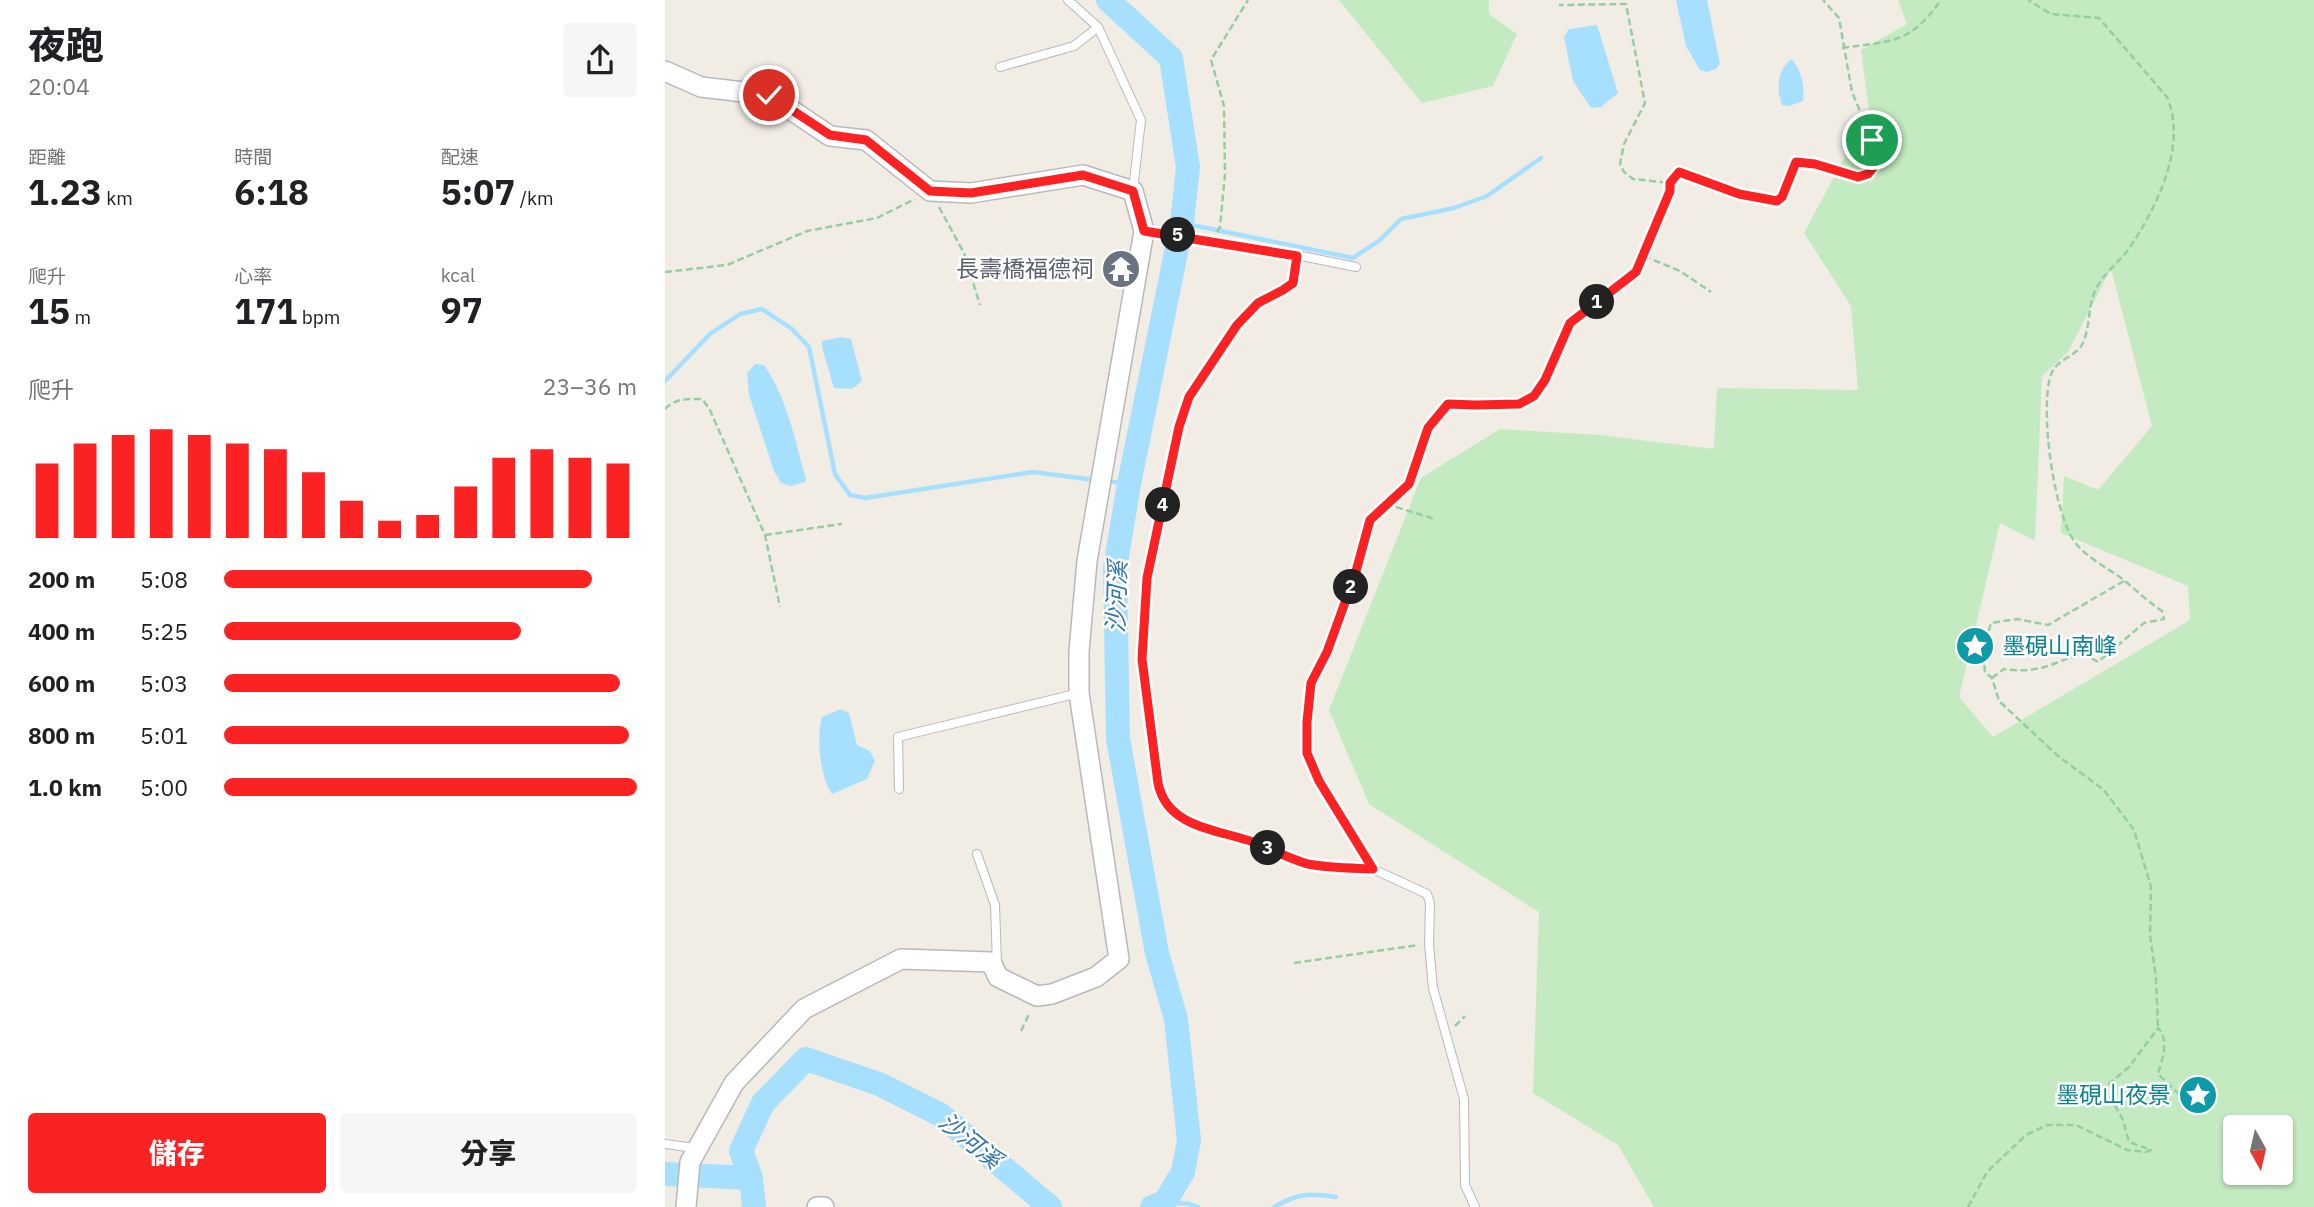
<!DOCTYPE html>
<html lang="zh-TW">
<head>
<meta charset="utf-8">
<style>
  body { margin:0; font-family:"IBM Plex Sans","Noto Sans TC",sans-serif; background:#f6f6f6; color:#202124; height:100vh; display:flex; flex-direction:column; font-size:26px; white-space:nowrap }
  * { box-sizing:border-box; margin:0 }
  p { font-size:23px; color:#757577 }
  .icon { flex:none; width:38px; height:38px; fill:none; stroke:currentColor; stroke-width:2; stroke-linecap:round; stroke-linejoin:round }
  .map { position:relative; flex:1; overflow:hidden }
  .side { display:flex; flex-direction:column; background:#fff; width:665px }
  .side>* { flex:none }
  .needle { width:46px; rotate:172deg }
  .tools { position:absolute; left:1558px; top:1115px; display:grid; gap:14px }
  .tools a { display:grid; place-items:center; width:70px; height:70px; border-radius:7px; background:#fff; box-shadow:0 2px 5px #0004; font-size:35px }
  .pin { position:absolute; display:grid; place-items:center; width:60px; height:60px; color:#fff; margin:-30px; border:4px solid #fff; border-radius:50%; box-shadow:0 2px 7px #0007 }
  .km { position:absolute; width:35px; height:35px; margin:-18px; border-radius:50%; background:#222; color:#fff; font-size:19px; line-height:35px; text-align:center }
  .round { display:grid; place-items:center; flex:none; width:74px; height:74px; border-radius:7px; background:#f6f6f6 }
  .summary { display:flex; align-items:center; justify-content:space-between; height:119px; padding:0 28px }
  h1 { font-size:38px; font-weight:800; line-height:52px }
  .figures { display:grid; grid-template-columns:repeat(3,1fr); gap:10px; height:119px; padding:7px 28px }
  .figures div { display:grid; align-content:center }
  .figures b { font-size:35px; font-weight:800 }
  .figures small { font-size:19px; font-weight:400 }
  .figures p { font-size:19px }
  .chart { height:196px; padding:14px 28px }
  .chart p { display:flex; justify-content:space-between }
  .chart svg { width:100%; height:126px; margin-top:7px; stroke:#fb2223; stroke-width:6 }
  .button { display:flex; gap:14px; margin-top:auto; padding:14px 28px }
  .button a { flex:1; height:80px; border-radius:7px; background:#fb2223; color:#fff; font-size:28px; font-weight:800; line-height:80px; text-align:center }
  .button a+a { background:#f6f6f6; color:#202124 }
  ul { padding:0 28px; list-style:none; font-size:23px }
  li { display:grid; grid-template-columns:112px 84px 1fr; align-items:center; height:52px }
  li i { height:18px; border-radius:9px; background:#fb2223 }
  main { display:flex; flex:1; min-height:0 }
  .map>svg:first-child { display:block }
  .green { fill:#c3eac0; fill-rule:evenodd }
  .water { fill:#a7e0ff }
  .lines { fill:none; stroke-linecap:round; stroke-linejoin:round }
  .stream { stroke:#a7e0ff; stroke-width:4.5 }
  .river { stroke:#a7e0ff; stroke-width:24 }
  .service-casing { stroke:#b6b9bd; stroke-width:10 }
  .tertiary-casing { stroke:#b6b9bd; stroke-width:22 }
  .path { stroke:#97cda2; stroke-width:2.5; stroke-dasharray:7 3.5; stroke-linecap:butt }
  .service { stroke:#fff; stroke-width:8 }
  .tertiary { stroke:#fff; stroke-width:19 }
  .route-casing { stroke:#fff; stroke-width:14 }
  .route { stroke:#fb2223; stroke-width:9 }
  .labels { text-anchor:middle; stroke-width:5; stroke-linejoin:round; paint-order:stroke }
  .worship-label { font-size:23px; fill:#5b616d; stroke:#fff; text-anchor:end }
  .culture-label { font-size:23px; fill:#0d838f; stroke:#fff; text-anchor:start }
  .water-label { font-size:24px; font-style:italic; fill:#37a; stroke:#fff }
</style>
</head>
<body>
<main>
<section class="side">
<div class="summary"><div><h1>夜跑</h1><p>20:04</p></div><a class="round"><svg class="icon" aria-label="share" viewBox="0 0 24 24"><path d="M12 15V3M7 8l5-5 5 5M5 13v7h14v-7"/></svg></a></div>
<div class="figures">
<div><p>距離</p><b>1.23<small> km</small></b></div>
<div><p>時間</p><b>6:18</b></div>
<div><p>配速</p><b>5:07<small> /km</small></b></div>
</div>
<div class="figures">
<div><p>爬升</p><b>15<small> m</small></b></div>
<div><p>心率</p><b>171<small> bpm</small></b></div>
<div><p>kcal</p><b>97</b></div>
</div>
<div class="chart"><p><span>爬升</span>23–36 m</p>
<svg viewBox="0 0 160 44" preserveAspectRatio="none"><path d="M5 44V18M15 44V11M25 44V8M35 44V6M45 44V8M55 44V11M65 44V13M75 44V21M85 44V31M95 44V38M105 44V36M115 44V26M125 44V16M135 44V13M145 44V16M155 44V18"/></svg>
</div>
<ul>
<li><b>200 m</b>5:08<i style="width:89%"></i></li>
<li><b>400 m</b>5:25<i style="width:72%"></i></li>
<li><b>600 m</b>5:03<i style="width:96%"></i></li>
<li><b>800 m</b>5:01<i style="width:98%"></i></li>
<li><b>1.0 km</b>5:00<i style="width:100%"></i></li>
</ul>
<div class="button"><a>儲存</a><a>分享</a></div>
</section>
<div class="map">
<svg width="1649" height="1207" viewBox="0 0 1649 1207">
  <rect width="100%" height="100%" fill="#f1ede5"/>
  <path class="green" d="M674,0H824V14L852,34L828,86L757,103Z
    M1233,0H1649V1207H989L953,1145L868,1093L874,912L704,804L664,710L756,478L835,429L935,435L1049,449L1052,388L1193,390L1186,306L1139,233L1204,111L1196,50L1242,24ZM1446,269L1487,426L1433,490L1399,476L1396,533L1523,586L1525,620L1328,737L1294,697L1335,523L1370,541L1377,376L1403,352ZM1615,1127V1172H1570V1127Z"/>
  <path class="water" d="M1011,0H1042L1055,64L1051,69L1042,72L1035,70L1021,46Z
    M932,25L953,93L936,107L926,108L908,81L899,37L904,29Z
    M1127,59C1136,71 1140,85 1138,101L1124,106L1117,105C1111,89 1112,69 1127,59Z
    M176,337L186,339L197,381L187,389L169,388L157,347V341Z
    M90,364L99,365C122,398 130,440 141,479L140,482L126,486L116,483L109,471L84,395L82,373Z
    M176,709L184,713L192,745L205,751L210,761L202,779L167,794C155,777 151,737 157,717Z"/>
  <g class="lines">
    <path class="stream" d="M517,223L688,258L715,240L736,219L789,208L822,196L876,158
      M0,381L45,334L75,314L97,309L127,329L144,347L170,474L185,495L200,498L368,472L430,480
      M442,481L464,484
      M500,1202L524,1204L533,1207
      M609,1207C634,1193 643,1193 671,1197"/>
    <path class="river" d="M443,0L506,58L523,167L517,223L464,484L450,568L453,739L492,953L511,1019L524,1140L518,1172L500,1202L487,1207
      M0,1174L86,1178
      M89,1207L86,1178L76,1151L98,1103L141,1059L214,1084L276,1115L385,1207"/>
    <defs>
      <path id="service" d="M403,0L433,27L476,120L468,190
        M335,67L409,46L433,27
        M479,231L632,255L691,267
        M632,255L628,283L619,291L593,303L572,325L524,397L514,427L482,578L477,659L493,783L496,798L506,810L526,823L584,841L643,864L708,869L762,894L765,903L764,944L768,988L799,1099L800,1185L810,1207
        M234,789L233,737L414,693
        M312,854L330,905L332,964
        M0,1144L30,1148"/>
      <path id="tertiary" d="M0,71L36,87L104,95L165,136L201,140L265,191L306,193L418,175L468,191L479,231L422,561L414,651V693L454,959L431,977L387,994L372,996L333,977L326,962L236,959L139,1009L69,1083L25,1162L21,1207
        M152,1207H159"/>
    </defs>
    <use href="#service" class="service-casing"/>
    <use href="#tertiary" class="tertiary-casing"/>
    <path class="path" d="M1177,48C1227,41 1245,44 1276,0
      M1005,183L1014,172L1074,194L1112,201L1117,197L1131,162L1150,164L1193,177L1204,174L1210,165L1207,140L1187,92L1174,18L1158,0
      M274,207L299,253L315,305
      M552,232L555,227L560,174L559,106L546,60L583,0
      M979,256L1015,271L1046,292
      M0,272L62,265L142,231L212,218L250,199
      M0,409C11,398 22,399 37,399L44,408L100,535L115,607
      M721,504L770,519
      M100,535L177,524
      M1459,581L1383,625L1352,619L1326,623L1318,652L1320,672L1327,678L1334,701L1393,756L1439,790L1469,830L1486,887L1485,935L1491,978L1493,1028
      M1327,678L1339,669C1352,671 1366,671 1379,667C1398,662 1414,649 1433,662L1479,623L1499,619L1497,611C1482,601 1470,589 1456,578C1442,568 1425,559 1413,546C1389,522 1373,403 1387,372C1393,359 1412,356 1418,343C1425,327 1423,307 1430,291C1436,276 1453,263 1463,250C1491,209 1523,146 1502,97L1434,18L1386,14L1363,0
      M701,858L654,781L642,753V722L646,683L661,652L690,575L705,520L721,504L738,492L744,484L763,428L783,404L811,406L854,404L869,396L880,380L905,323L971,272L1005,191V183L968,179L959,172L955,164L959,144L980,103L961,4L894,5
      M629,963L754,945
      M790,1026L800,1016
      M356,1031L365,1012
      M1303,1207L1322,1172L1361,1135L1382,1125H1411L1462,1150L1481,1152L1486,1150L1464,1142L1458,1120L1440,1087L1464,1067L1493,1028C1505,1041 1497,1059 1493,1074L1516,1096L1541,1110"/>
    <use href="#service" class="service"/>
    <use href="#tertiary" class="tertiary"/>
  </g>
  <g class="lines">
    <defs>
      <path id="route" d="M104,95L165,135L201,140L265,191L306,193L418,175L468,191L479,231L632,256L628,283L618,290L593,303L572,325L524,397L514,427L482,578L477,659L493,783C502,828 552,829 588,842C606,849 625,859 643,864C664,868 687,868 708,869L654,781L642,753V722L646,683L662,652L690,575L705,520L744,484L763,428L783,404L811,405L854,404L869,396L880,380L905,323L971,272L1005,191V183L1014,172L1074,194L1112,201L1117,197L1131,162L1150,164L1193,177L1203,174L1210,165L1207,140"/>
    </defs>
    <use href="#route" class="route-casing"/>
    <use href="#route" class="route"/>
  </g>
  <defs>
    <symbol id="temple-disc" viewBox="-11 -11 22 22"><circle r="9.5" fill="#6b7280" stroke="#fff"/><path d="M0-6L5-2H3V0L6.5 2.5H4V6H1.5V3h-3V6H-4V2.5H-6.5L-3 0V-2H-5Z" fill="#fff"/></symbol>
    <symbol id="sight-disc" viewBox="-11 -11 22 22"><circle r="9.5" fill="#0f9aa8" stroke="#fff"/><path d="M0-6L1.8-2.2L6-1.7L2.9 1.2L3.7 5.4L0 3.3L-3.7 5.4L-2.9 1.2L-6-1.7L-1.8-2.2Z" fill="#fff"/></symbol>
  </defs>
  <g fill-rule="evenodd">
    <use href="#temple-disc" x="434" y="247" width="44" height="44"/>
    <use href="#sight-disc" x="1288" y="624" width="44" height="44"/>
    <use href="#sight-disc" x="1511" y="1073" width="44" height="44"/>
  </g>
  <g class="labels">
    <g class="worship-label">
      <text x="429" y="277">長壽橋福德祠</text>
    </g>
    <g class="culture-label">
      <text x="1337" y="654">墨硯山南峰</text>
      <text x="1506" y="1103" text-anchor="end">墨硯山夜景</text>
    </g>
    <g class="water-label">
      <text transform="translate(452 597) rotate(-88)" y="8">沙河溪</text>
      <text transform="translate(305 1141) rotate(39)" y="8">沙河溪</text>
    </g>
  </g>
</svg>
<div class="tools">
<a><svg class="needle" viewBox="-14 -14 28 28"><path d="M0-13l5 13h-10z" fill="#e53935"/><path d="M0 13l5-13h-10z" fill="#757577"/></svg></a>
</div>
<div class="pin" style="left:1207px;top:140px;background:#1e9e55"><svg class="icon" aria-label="arrive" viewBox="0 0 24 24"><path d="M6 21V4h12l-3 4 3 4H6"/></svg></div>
<div class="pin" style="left:104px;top:95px;background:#d93025"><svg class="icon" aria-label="check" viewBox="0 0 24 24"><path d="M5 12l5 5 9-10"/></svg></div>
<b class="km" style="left:932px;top:302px">1</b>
<b class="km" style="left:686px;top:587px">2</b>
<b class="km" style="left:603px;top:848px">3</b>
<b class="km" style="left:498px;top:505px">4</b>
<b class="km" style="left:513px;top:235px">5</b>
</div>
</main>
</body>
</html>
